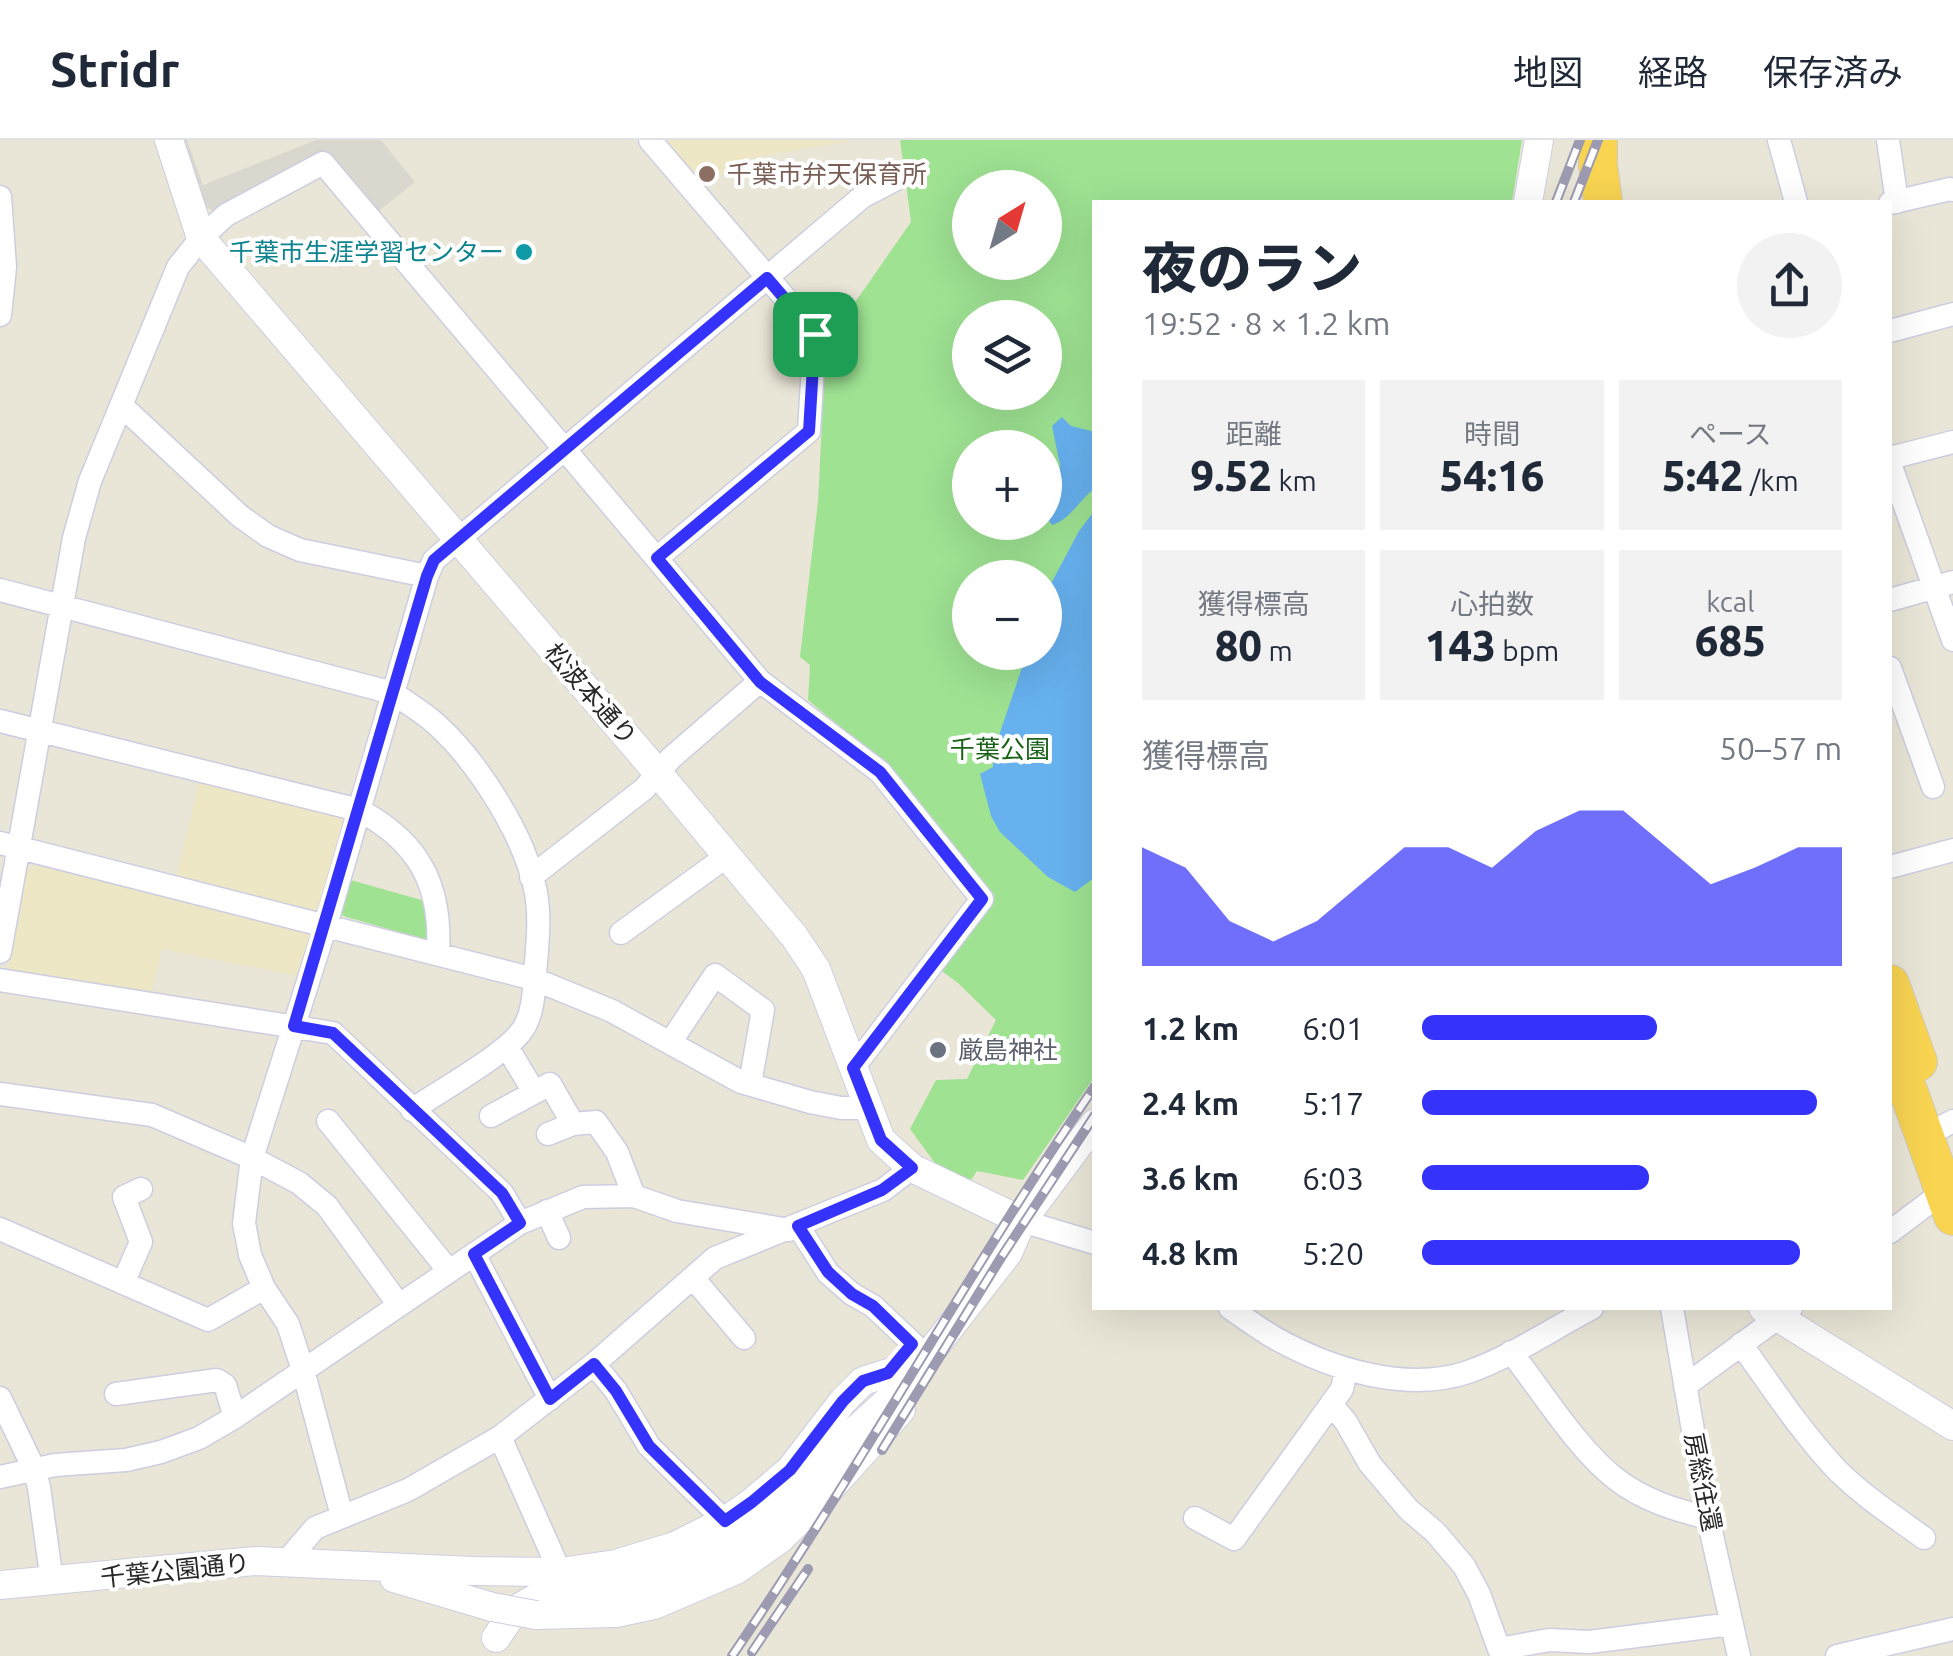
<!DOCTYPE html>
<html lang="ja">
<head>
<meta charset="utf-8">
<style>
  body { margin:0; font-family:Ubuntu,"Noto Sans JP",sans-serif; background:#f2f2f3; color:#1f2937; height:100vh; display:flex; flex-direction:column; font-size:38px; white-space:nowrap }
  * { box-sizing:border-box; margin:0 }
  p { font-size:32px; color:#747a83 }
  .icon { flex:none; width:55px; height:55px; fill:none; stroke:currentColor; stroke-width:2; stroke-linecap:round; stroke-linejoin:round }
  .map { position:relative; flex:1; overflow:hidden }
  .sheet { position:absolute; left:1092px; top:60px; width:800px; height:1110px; display:flex; flex-direction:column; background:#fff; border-radius:0px; box-shadow:0 10px 40px #0002 }
  .sheet>* { flex:none }
  .needle { width:65px; rotate:37deg }
  .controls { position:absolute; left:952px; top:30px; display:grid; gap:20px }
  .controls a { display:grid; place-items:center; width:110px; height:110px; border-radius:50%; background:#fff; box-shadow:0 10px 40px #0002; font-size:50px }
  .pin { position:absolute; display:grid; place-items:center; width:85px; height:85px; color:#fff; margin:-42px; border-radius:20px; box-shadow:0 5px 15px #0006 }
  .round { display:grid; place-items:center; flex:none; width:105px; height:105px; border-radius:52px; background:#f2f2f3 }
  .head { display:flex; align-items:center; justify-content:space-between; height:170px; padding:0 50px }
  h1 { font-size:55px; font-weight:800; line-height:75px }
  .metrics { display:grid; grid-template-columns:repeat(3,1fr); gap:15px; height:170px; padding:10px 50px }
  .metrics div { display:grid; align-content:center; border-radius:0px; background:#f2f2f3; text-align:center }
  .metrics b { font-size:42px; font-weight:800 }
  .metrics small { font-size:28px; font-weight:400 }
  .metrics p { font-size:28px }
  .chart { height:280px; padding:20px 50px }
  .chart p { display:flex; justify-content:space-between }
  .chart svg { width:100%; height:180px; margin-top:10px; fill:#3533fb; opacity:.7 }
  ul { padding:0 50px; list-style:none; font-size:32px }
  li { display:grid; grid-template-columns:160px 120px 1fr; align-items:center; height:75px }
  li i { height:25px; border-radius:12px; background:#3533fb }
  header { display:flex; align-items:center; gap:60px; box-sizing:border-box; height:140px; padding:0 50px; background:#fff; border-bottom:2px solid #e0e1e3 }
  header strong { font-size:48px }
  nav { display:flex; gap:55px; margin-inline-start:auto; font-size:35px }
  .map>svg:first-child { display:block }
  .education { fill:#ede7c6 }
  .green { fill:#9ee292; fill-rule:evenodd }
  .plaza { fill:#dad8ce }
  .water { fill:#67b1ef }
  .lines { fill:none; stroke-linecap:round; stroke-linejoin:round }
  .minor-casing { stroke:#cdcde1; stroke-width:25 }
  .tertiary-casing { stroke:#cdcde1; stroke-width:30 }
  .trunk-casing { stroke:#cbcbcb; stroke-width:40 }
  .minor { stroke:#fff; stroke-width:22 }
  .tertiary { stroke:#fff; stroke-width:28 }
  .trunk { stroke:#f8d451; stroke-width:38 }
  .rail-casing { stroke:#9c9bb2; stroke-width:10 }
  .rail { stroke:#fff; stroke-width:6; stroke-dasharray:19; stroke-linecap:butt }
  .tertiary-bridge-casing { stroke:#cdcde1; stroke-width:30; stroke-linecap:butt }
  .tertiary-bridge { stroke:#fff; stroke-width:28 }
  .route-casing { stroke:#fff; stroke-width:20 }
  .route { stroke:#3533fb; stroke-width:12 }
  .education-dot { fill:#8d6e63; stroke:#fff; stroke-width:4 }
  .culture-dot { fill:#0f9aa8; stroke:#fff; stroke-width:4 }
  .worship-dot { fill:#6b7280; stroke:#fff; stroke-width:4 }
  .labels { text-anchor:middle; stroke-width:8; stroke-linejoin:round; paint-order:stroke }
  .education-label { font-size:25px; fill:#785e54; stroke:#fff; text-anchor:start }
  .culture-label { font-size:25px; fill:#0d838f; stroke:#fff; text-anchor:end }
  .street-label { font-size:25px; fill:#272727; stroke:#fff }
  .park-label { font-size:25px; fill:#196318; stroke:#fff }
  .worship-label { font-size:25px; fill:#5b616d; stroke:#fff; text-anchor:start }
</style>
</head>
<body>
<header>
<strong>Stridr</strong>
<nav><a>地図</a><a>経路</a><a>保存済み</a></nav>
</header>
<div class="map">
<svg width="1953" height="1516" viewBox="0 0 1953 1516">
  <rect width="100%" height="100%" fill="#eae6d7"/>
  <path class="education" d="M662,0H850V1L739,20L704,48Z
    M200,639L342,672L348,680L326,762L314,772L176,738Z
    M36,725L308,792L315,801L303,837L162,809L149,860L16,838L8,829L27,731Z"/>
  <path class="green" d="M900,0H1522L1512,62H1095V936L1023,1040L977,1031L971,1040L937,1026L910,989L936,940L967,939L996,880L958,843L939,829L988,758L877,617L808,560L810,525L800,517L818,361L826,204L911,82ZM970,48H1045V122H970ZM970,178H1045V252H970ZM970,308H1045V382H970ZM970,438H1045V512H970Z
    M347,739L432,763L431,801L343,776L340,771Z"/>
  <path class="plaza" d="M179,0H187L203,45L316,0H381L415,42L379,71L335,19L318,15L214,71L205,67Z"/>
  <path class="water" d="M1062,277L1071,286L1095,292V348C1079,360 1071,379 1052,385L1045,375V354L1059,339L1060,325L1052,286Z
    M1095,370V737L1075,752L1048,737L1000,692L991,676L980,634L993,627V613L1027,513L1045,512V455L1079,391Z"/>
  <g class="lines">
    <defs>
      <path id="minor" d="M650,0L815,193L809,291L657,418
        M1779,0L1796,62
        M1888,0L1897,62
        M0,57L5,127L0,175
        M1890,63L1950,49L1953,50
        M1890,191L1953,174
        M122,266L240,376L268,396L300,410L427,436
        M1890,318L1953,302
        M1890,324L1953,500
        M0,450L393,553C407,563 423,572 436,584C478,622 526,697 536,753C540,776 538,799 536,822C534,843 535,871 523,889C507,914 439,951 412,970
        M1890,460L1953,442
        M1890,528L1933,647
        M0,581L359,670C419,702 442,745 438,813
        M0,703L534,839L612,871L741,942L810,962L841,968H867
        M1890,727L1953,710
        M531,737L644,649L671,618L760,541
        M621,793L727,716
        M0,812L74,398L90,341L178,127L201,98L226,75L323,23L760,541L880,632L982,759L853,928
        M0,840L333,893L502,1053L520,1083
        M670,903L715,835L763,870L750,944
        M507,907L534,952
        M0,954L152,975L252,1018L299,1043L327,1066L399,1165
        M491,976L550,944L573,984
        M328,981L449,1131
        M1942,987L1953,981
        M548,994L573,984L596,982L617,1012L634,1056
        M547,1071L559,1098
        M1022,1081L1095,1103
        M798,1086L828,1133L852,1154L873,1166L926,1216
        M0,1089L208,1180L264,1148
        M1890,1092L1943,1052
        M474,1114L550,1259
        M693,1138L744,1198
        M123,1143L141,1102L124,1057L141,1049
        M1230,1168C1245,1178 1259,1189 1275,1198C1330,1229 1406,1253 1468,1232C1511,1217 1552,1189 1592,1168
        M1672,1168L1708,1378L1739,1516
        M1741,1204C1771,1246 1801,1292 1837,1330C1863,1356 1895,1377 1924,1398
        M1511,1212C1541,1250 1578,1310 1616,1339C1643,1360 1675,1370 1708,1378
        M594,1224L616,1251L649,1306L725,1381
        M1685,1246L1791,1168
        M116,1254L217,1240L225,1245L235,1277
        M0,1258L34,1329L39,1347L52,1442
        M1331,1264L1346,1282L1370,1324L1409,1370L1435,1392L1464,1426L1479,1454L1499,1509L1549,1500L1589,1502L1732,1484
        M500,1297L560,1432
        M0,1337L55,1325L126,1320L161,1312L199,1298L235,1277L520,1083L583,1057L634,1056L677,1071L789,1090
        M342,1376L303,1230L288,1184L264,1148L250,1115L244,1083L252,1018L326,785L427,436L434,420L862,57L904,35
        M1195,1378L1234,1399L1342,1249L1346,1230
        M286,1422L315,1388L408,1350L500,1297L594,1224L715,1118L883,1050L912,1028
        M1837,1516L1953,1489"/>
      <path id="tertiary" d="M169,0L201,98L658,633L794,796L816,829L881,1000L912,1028L1022,1081
        M1528,62L1539,0
        M1009,1093L1022,1081L1095,983
        M1763,1168L1953,1286
        M394,1438L492,1467
        M0,1445L256,1421L473,1431L560,1432L616,1424L675,1406L725,1381L751,1363L790,1330L843,1261L863,1241L888,1233
        M536,1475L616,1473L654,1465L736,1430L780,1399L818,1362L901,1270
        M496,1498L511,1476L522,1466L534,1459L550,1454L593,1451L656,1438L702,1420L747,1393L787,1363L836,1308L905,1245L1008,1113L1022,1081"/>
      <path id="trunk" d="M1598,0V25L1603,62
        M1890,844L1918,922
        M1890,900L1953,1076"/>
    </defs>
    <use href="#minor" class="minor-casing"/>
    <use href="#tertiary" class="tertiary-casing"/>
    <use href="#trunk" class="trunk-casing"/>
    <use href="#minor" class="minor"/>
    <use href="#tertiary" class="tertiary"/>
    <use href="#trunk" class="trunk"/>
    <defs>
      <path id="rail" d="M1556,62L1580,0
        M1574,62L1598,0
        M882,1310L1002,1116L1095,975
        M752,1512L808,1429
        M732,1516C859,1330 968,1132 1095,946"/>
    </defs>
    <use href="#rail" class="rail-casing"/>
    <use href="#rail" class="rail"/>
    <defs>
      <path id="tertiary-bridge" d="M492,1467L536,1475"/>
    </defs>
    <use href="#tertiary-bridge" class="tertiary-bridge-casing"/>
    <use href="#tertiary-bridge" class="tertiary-bridge"/>
  </g>
  <g class="lines">
    <defs>
      <path id="route" d="M767,138L815,194L809,291L657,418L760,542L880,632L982,759L853,928L881,1000L912,1028L882,1050L798,1086L828,1132L852,1154L873,1166L912,1204L888,1233L863,1241L843,1261L790,1330L752,1362L725,1381L649,1306L616,1251L594,1224L550,1259L474,1114L520,1083L502,1053L333,893L294,886L427,436L434,420Z"/>
    </defs>
    <use href="#route" class="route-casing"/>
    <use href="#route" class="route"/>
  </g>
  <circle class="education-dot" cx="707" cy="34" r="10"/>
  <circle class="culture-dot" cx="524" cy="112" r="10"/>
  <circle class="worship-dot" cx="938" cy="910" r="10"/>
  <g class="labels">
    <g class="education-label">
      <text x="727" y="43">千葉市弁天保育所</text>
    </g>
    <g class="culture-label">
      <text x="504" y="121">千葉市生涯学習センター</text>
    </g>
    <g class="street-label">
      <text transform="translate(591 554) rotate(49)" y="9">松波本通り</text>
      <text transform="translate(1703 1342) rotate(79)" y="9">房総往還</text>
      <text transform="translate(175 1430) rotate(-6)" y="9">千葉公園通り</text>
    </g>
    <g class="park-label">
      <text x="1000" y="618">千葉公園</text>
    </g>
    <g class="worship-label">
      <text x="958" y="919">厳島神社</text>
    </g>
  </g>
</svg>
<div class="controls">
<a><svg class="needle" viewBox="-14 -14 28 28"><path d="M0-13l5 13h-10z" fill="#e53935"/><path d="M0 13l5-13h-10z" fill="#747a83"/></svg></a>
<a><svg class="icon" aria-label="layers" viewBox="0 0 24 24"><path d="M12 4l9 5-9 5-9-5zM3 14l9 5 9-5"/></svg></a>
<a>+</a>
<a>−</a>
</div>
<div class="pin" style="left:815px;top:194px;background:#1e9e55"><svg class="icon" aria-label="arrive" viewBox="0 0 24 24"><path d="M6 21V4h12l-3 4 3 4H6"/></svg></div>
<section class="sheet">
<div class="head"><div><h1>夜のラン</h1><p>19:52 · 8 × 1.2 km</p></div><a class="round"><svg class="icon" aria-label="share" viewBox="0 0 24 24"><path d="M12 15V3M7 8l5-5 5 5M5 13v7h14v-7"/></svg></a></div>
<div class="metrics">
<div><p>距離</p><b>9.52<small> km</small></b></div>
<div><p>時間</p><b>54:16</b></div>
<div><p>ペース</p><b>5:42<small> /km</small></b></div>
</div>
<div class="metrics">
<div><p>獲得標高</p><b>80<small> m</small></b></div>
<div><p>心拍数</p><b>143<small> bpm</small></b></div>
<div><p>kcal</p><b>685</b></div>
</div>
<div class="chart"><p><span>獲得標高</span>50–57 m</p>
<svg viewBox="0 0 160 44" preserveAspectRatio="none"><path d="M0 44V15L10 20L20 33L30 38L40 33L50 24L60 15L70 15L80 20L90 11L100 6L110 6L120 15L130 24L140 20L150 15L160 15V44z"/></svg>
</div>
<ul>
<li><b>1.2 km</b>6:01<i style="width:56%"></i></li>
<li><b>2.4 km</b>5:17<i style="width:94%"></i></li>
<li><b>3.6 km</b>6:03<i style="width:54%"></i></li>
<li><b>4.8 km</b>5:20<i style="width:90%"></i></li>
</ul>
</section>
</div>
</body>
</html>
